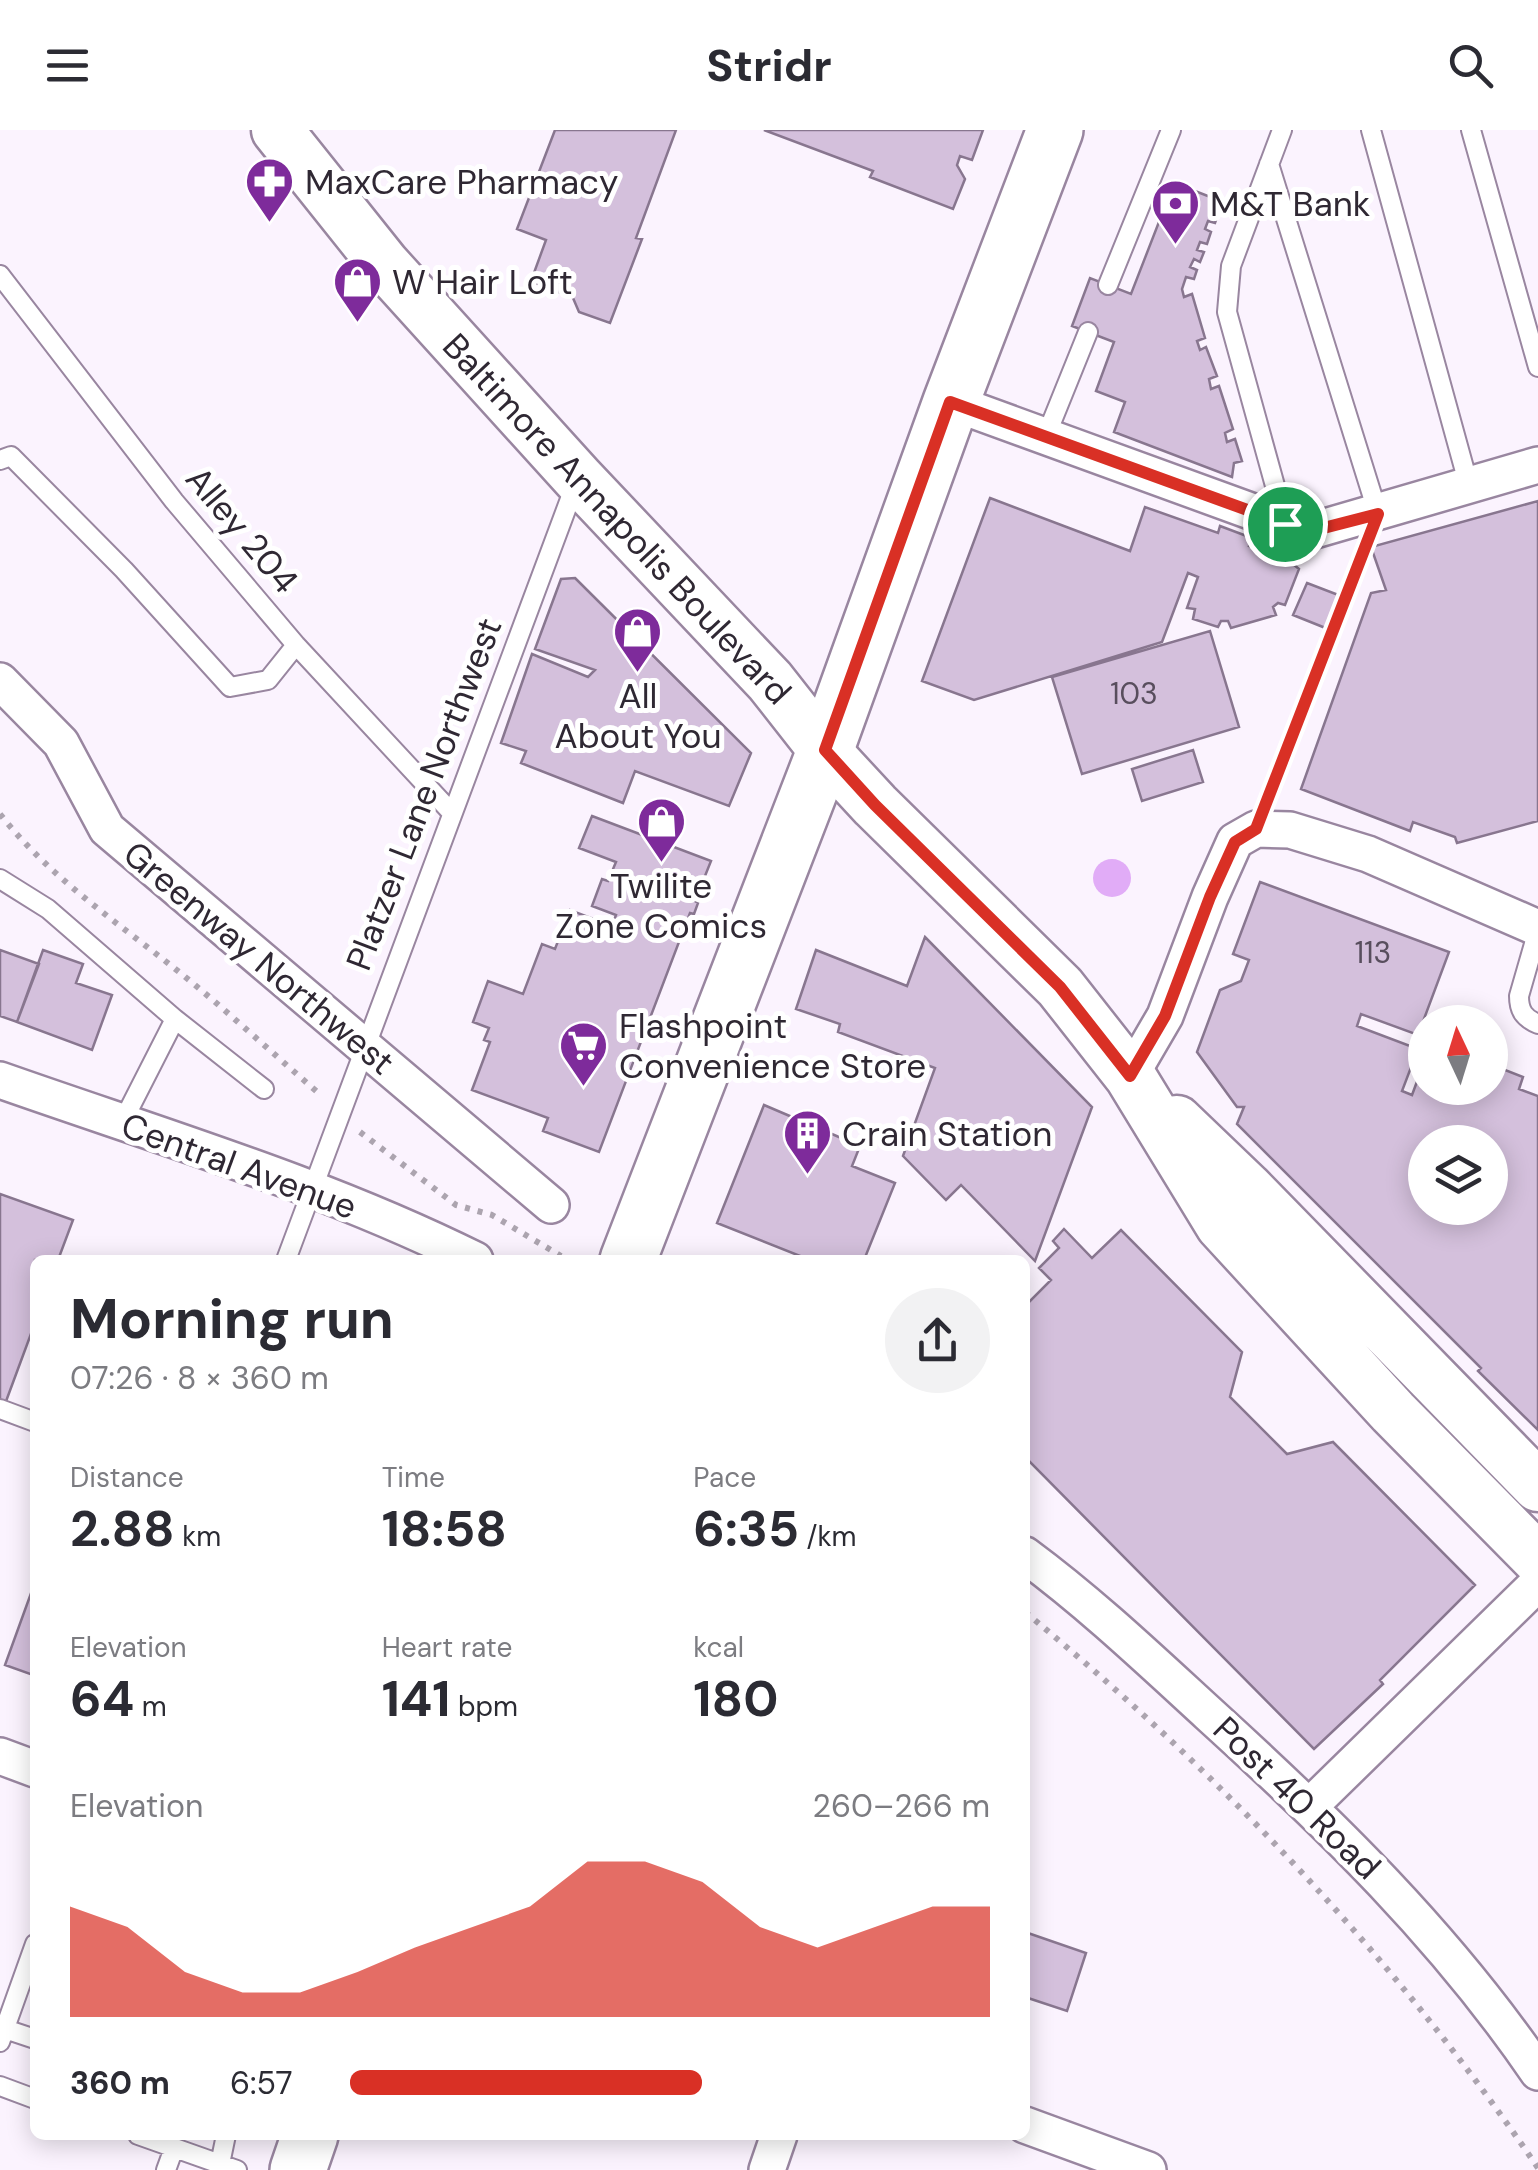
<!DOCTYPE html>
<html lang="en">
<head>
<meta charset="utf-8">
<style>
  body { margin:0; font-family:"DM Sans",sans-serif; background:#f2f2f3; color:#2b2b33; height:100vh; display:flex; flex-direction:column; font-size:38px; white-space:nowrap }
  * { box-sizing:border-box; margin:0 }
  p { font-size:32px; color:#7c7c81 }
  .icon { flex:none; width:55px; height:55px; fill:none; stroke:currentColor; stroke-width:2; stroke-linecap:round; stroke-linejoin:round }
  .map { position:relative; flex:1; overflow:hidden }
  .side { position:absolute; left:30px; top:1125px; width:1000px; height:885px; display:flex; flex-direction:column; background:#fff; border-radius:15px; box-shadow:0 5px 25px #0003 }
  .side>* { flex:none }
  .needle { width:65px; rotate:356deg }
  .controls { position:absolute; left:1408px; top:875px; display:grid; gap:20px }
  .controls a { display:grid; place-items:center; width:100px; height:100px; border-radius:50%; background:#fff; box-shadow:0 5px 25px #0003; font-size:50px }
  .pin { position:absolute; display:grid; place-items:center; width:85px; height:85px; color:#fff; margin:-42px; border:5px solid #fff; border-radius:50%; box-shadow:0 2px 10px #0007 }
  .round { display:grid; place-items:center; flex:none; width:105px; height:105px; border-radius:52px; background:#f2f2f3 }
  .head { display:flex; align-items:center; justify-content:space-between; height:170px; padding:0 40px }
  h1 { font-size:55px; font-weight:700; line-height:75px }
  .stats { display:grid; grid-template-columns:repeat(3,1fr); gap:15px; height:170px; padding:10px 40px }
  .stats div { display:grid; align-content:center }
  .stats b { font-size:50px; font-weight:700 }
  .stats small { font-size:28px; font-weight:400 }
  .stats p { font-size:28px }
  .chart { height:280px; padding:20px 40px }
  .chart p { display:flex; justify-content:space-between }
  .chart svg { width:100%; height:180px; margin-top:10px; fill:#d93025; opacity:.7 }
  ul { padding:0 40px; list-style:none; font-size:32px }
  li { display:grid; grid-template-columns:160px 120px 1fr; align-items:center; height:75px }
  li i { height:25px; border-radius:12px; background:#d93025 }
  header { display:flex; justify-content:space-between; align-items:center; height:130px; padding:0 40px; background:#fff; font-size:45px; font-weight:700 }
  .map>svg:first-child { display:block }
  .water { fill:#e1acf7 }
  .building { fill:#d4c0dc; stroke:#88768f; stroke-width:2.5; fill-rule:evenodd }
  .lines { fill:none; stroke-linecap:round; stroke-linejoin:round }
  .lane-casing { stroke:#9986a0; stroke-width:22 }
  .street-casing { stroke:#9986a0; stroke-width:40 }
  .secondary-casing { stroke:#9986a0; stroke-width:55 }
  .primary-casing { stroke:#9986a0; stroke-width:60 }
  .path { stroke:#aca4af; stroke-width:6; stroke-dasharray:5 8; stroke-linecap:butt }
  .lane { stroke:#fff; stroke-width:18 }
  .street { stroke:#fff; stroke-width:35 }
  .secondary { stroke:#fff; stroke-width:50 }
  .primary { stroke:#fff; stroke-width:55 }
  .route-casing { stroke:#fff; stroke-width:20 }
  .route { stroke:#d93025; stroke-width:12 }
  .labels { text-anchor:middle; stroke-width:10; stroke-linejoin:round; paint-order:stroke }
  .number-label { font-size:30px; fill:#584e5d }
  .poi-label { font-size:35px; fill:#2f2833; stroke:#fff; text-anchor:start }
  .street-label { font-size:35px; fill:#2f2833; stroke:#fff }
</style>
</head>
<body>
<header><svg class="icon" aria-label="menu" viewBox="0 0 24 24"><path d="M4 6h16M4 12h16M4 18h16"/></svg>Stridr<svg class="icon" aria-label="search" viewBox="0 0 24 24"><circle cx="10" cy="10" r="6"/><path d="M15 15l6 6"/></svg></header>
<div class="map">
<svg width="1538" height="2040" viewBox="0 0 1538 2040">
  <rect width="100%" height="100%" fill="#fbf3fe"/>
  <path class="water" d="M1093 748a19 19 0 1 1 38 0a19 19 0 1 1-38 0Z"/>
  <path class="building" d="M555,0H676L636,108L642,109L610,193L579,182L573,168L531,151L546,110L517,99Z
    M764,0H983L972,30L960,26L957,35L965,49L953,79L870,47L873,41Z
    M1177,54L1213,68L1210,76L1218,84L1215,93L1208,91L1205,99L1211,102L1207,114L1200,112L1197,120L1204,122L1200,132L1194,129L1190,137L1197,140L1194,149L1186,147L1182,159L1184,167L1192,164L1205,208L1197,211L1200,220L1206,217L1217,246L1209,249L1211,259L1219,256L1233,299L1225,303L1227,312L1235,309L1242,331L1234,333L1232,347L1114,302L1125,272L1096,261L1114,212L1072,196L1090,148L1131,164L1171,61L1173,62Z
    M990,368L1130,421L1145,377L1218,403L1220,396L1252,408L1249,416L1257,419L1260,411L1292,423L1288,430L1299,439L1285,475L1278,473L1273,477L1276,485L1231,498L1228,491H1221L1218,497L1193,489L1195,479L1187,478L1198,447L1188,443L1162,512L974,570L922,551Z
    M1538,371V691L1457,713L1455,707L1413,692L1410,701L1301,659L1371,463L1386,460L1371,417Z
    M575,448L751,623L729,676L635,641L623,673L521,633L526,621L501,613L532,524L588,547L595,540L535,519L561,449Z
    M1307,453L1341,466L1328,499L1293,485Z
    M1210,501L1239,597L1082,644L1052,547Z
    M1193,620L1203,652L1142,671L1132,639Z
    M592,686L711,731L695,771L698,773L694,784L690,783L599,1022L543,1001L548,988L472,960L490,912L484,910L489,898L473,892L488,851L523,864L542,814L555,819L570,780L612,796L616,785L592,776L602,749L608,751L616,732L579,718Z
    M1260,752L1449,822L1418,905L1361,884L1357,896L1418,919L1402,961L1412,965L1425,930V958H1490V934L1523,947L1519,959L1538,966V1300L1478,1241L1481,1238L1237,994L1244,977H1237L1197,922L1220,860L1241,851L1249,830L1233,824ZM1425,1012H1490V1078H1425Z
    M925,807L1092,977L1035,1131L961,1055L946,1070L903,1026L935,938L838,902L840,894L796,879L816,820L907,856Z
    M0,820L39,834L17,892L0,886Z
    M43,820L83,834L76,853L112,865L92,920L17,892Z
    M764,975L860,1016L852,1036L895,1053L864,1130H810L717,1093Z
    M0,1064L73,1090L58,1130H35V1193L5,1274L0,1273Z
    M1064,1099L1092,1128L1121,1100L1242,1222L1230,1267L1287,1324L1333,1312L1475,1455L1380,1550L1383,1554L1314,1619L1025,1327V1176L1051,1150L1039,1138L1059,1118L1053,1111Z
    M34,1455L35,1540L33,1545L5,1535Z
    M1025,1802L1086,1823L1067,1881L1025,1867Z"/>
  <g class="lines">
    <defs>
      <path id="lane" d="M1282,0L1231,136L1227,182L1285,392
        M1371,0L1469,356
        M1471,0L1538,237
        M1269,34L1378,384
        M0,145L174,371L296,515L452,683
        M1108,155L1171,0
        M1046,306L1088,202
        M0,330L11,326L124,440L230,557L268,550L296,515
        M0,749L48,779L175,889
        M1538,800L1519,866C1519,881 1524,888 1538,894
        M122,993L175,889L264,959
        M286,1130L576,353
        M0,1279L35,1292
        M5,1899L35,1909
        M0,1912L35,1814
        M0,1956L35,1969
        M138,2005L237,2040
        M220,2034L226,2005
        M166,2040L174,2018"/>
      <path id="street" d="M951,272L1308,402L1538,335
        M0,551L61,613L107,699L551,1075
        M1130,946L1165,886L1210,767L1235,711L1256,699L1290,700L1368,724L1538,798
        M0,950C159,1006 324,1055 475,1130
        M1025,1425C1090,1473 1149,1529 1209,1584C1330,1694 1445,1806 1538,1942
        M0,1626L35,1639
        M1310,1676L1538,1453
        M1025,1995L1148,2040
        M767,2040L779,2005"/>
      <path id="secondary" d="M277,0L384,134L578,348L770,551L825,621L875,675L1060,857L1130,946L1221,1095L1393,1282L1538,1429
        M1177,991L1247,1058L1538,1356"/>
      <path id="primary" d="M628,1130L825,621L951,272L1055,0
        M298,2040L310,2005"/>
    </defs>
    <use href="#lane" class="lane-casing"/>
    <use href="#street" class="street-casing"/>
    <use href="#secondary" class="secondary-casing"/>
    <use href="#primary" class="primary-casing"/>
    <path class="path" d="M1269,665L1364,420
      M0,684C54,753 128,799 195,855C238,891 279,929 322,966
      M360,1002L456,1075L492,1085L561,1126
      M1025,1482C1219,1642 1396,1829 1538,2038"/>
    <use href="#lane" class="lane"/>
    <use href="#street" class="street"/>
    <use href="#secondary" class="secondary"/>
    <use href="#primary" class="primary"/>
  </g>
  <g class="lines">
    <defs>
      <path id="route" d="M950,272L1308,402L1378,384L1256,699L1235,712L1210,767L1165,886L1130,946L1060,857L875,675L825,620Z"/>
    </defs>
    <use href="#route" class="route-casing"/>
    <use href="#route" class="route"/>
  </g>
  <defs>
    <symbol id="pharmacy-pin" viewBox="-11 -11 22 30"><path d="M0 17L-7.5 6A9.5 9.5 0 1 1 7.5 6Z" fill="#7e2b9b" stroke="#fff"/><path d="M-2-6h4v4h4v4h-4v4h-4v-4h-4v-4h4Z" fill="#fff"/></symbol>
    <symbol id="bank-pin" viewBox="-11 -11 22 30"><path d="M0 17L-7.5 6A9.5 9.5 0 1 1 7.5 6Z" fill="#7e2b9b" stroke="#fff"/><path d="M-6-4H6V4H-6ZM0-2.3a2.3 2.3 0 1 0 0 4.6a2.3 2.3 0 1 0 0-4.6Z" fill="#fff"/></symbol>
    <symbol id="shop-pin" viewBox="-11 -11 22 30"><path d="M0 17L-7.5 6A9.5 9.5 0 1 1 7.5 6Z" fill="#7e2b9b" stroke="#fff"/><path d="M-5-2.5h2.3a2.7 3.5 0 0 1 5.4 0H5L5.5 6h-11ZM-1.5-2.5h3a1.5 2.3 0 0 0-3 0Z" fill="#fff"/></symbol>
    <symbol id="supermarket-pin" viewBox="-11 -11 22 30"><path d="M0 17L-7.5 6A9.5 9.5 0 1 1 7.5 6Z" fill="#7e2b9b" stroke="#fff"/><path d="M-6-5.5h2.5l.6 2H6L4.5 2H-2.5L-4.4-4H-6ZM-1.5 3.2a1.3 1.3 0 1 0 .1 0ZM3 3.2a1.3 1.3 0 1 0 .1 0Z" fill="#fff"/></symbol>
    <symbol id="building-pin" viewBox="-11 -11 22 30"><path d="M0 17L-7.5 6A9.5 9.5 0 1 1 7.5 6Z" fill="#7e2b9b" stroke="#fff"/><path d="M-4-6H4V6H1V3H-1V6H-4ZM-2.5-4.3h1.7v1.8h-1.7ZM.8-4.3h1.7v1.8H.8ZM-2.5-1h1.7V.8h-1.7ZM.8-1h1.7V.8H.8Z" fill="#fff"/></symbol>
  </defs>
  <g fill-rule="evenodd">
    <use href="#pharmacy-pin" x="242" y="24" width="55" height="75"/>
    <use href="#bank-pin" x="1148" y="46" width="55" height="75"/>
    <use href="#shop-pin" x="330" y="124" width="55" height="75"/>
    <use href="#shop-pin" x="610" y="474" width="55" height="75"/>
    <use href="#shop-pin" x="634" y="664" width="55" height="75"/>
    <use href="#supermarket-pin" x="556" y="888" width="55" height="75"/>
    <use href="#building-pin" x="780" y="976" width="55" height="75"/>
  </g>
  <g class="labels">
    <g class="number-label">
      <text x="1134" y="574">103</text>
      <text x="1373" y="833">113</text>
    </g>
    <g class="poi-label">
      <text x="305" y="64">MaxCare Pharmacy</text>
      <text x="1210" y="86">M&amp;T Bank</text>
      <text x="392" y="164">W Hair Loft</text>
      <text x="638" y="578" text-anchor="middle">All<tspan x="638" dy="40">About You</tspan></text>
      <text x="661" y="768" text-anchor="middle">Twilite<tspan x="661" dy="40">Zone Comics</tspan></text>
      <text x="619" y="908">Flashpoint<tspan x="619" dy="40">Convenience Store</tspan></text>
      <text x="842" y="1016">Crain Station</text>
    </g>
    <g class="street-label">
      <text transform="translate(617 389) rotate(47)" y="12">Baltimore Annapolis Boulevard</text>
      <text transform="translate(242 400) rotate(50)" y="12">Alley 204</text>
      <text transform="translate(424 664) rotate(-69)" y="12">Platzer Lane Northwest</text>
      <text transform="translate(259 828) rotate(40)" y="12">Greenway Northwest</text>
      <text transform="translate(239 1036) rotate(20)" y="12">Central Avenue</text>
      <text transform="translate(1297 1668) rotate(44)" y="12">Post 40 Road</text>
    </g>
  </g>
</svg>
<div class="controls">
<a><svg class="needle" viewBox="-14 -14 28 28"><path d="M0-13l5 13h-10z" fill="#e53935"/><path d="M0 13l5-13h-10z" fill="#7c7c81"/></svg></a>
<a><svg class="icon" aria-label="layers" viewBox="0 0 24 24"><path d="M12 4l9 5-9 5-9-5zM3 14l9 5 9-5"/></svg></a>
</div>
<div class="pin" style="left:1285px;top:394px;background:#1e9e55"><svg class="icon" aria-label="arrive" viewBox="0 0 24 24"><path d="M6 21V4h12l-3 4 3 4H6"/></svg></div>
<section class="side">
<div class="head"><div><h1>Morning run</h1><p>07:26 · 8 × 360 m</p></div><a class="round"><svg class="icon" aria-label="share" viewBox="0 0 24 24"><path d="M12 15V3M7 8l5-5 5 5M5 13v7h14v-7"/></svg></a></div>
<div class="stats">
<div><p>Distance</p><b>2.88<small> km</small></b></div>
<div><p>Time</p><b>18:58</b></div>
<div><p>Pace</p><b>6:35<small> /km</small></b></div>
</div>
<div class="stats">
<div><p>Elevation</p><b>64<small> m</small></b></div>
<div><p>Heart rate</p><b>141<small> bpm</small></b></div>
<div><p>kcal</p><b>180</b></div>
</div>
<div class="chart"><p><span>Elevation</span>260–266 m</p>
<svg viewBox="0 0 160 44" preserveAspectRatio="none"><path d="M0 44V17L10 22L20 33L30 38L40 38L50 33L60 27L70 22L80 17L90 6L100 6L110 11L120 22L130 27L140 22L150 17L160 17V44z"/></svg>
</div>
<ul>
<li><b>360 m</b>6:57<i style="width:55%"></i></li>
</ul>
</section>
</div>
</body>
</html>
